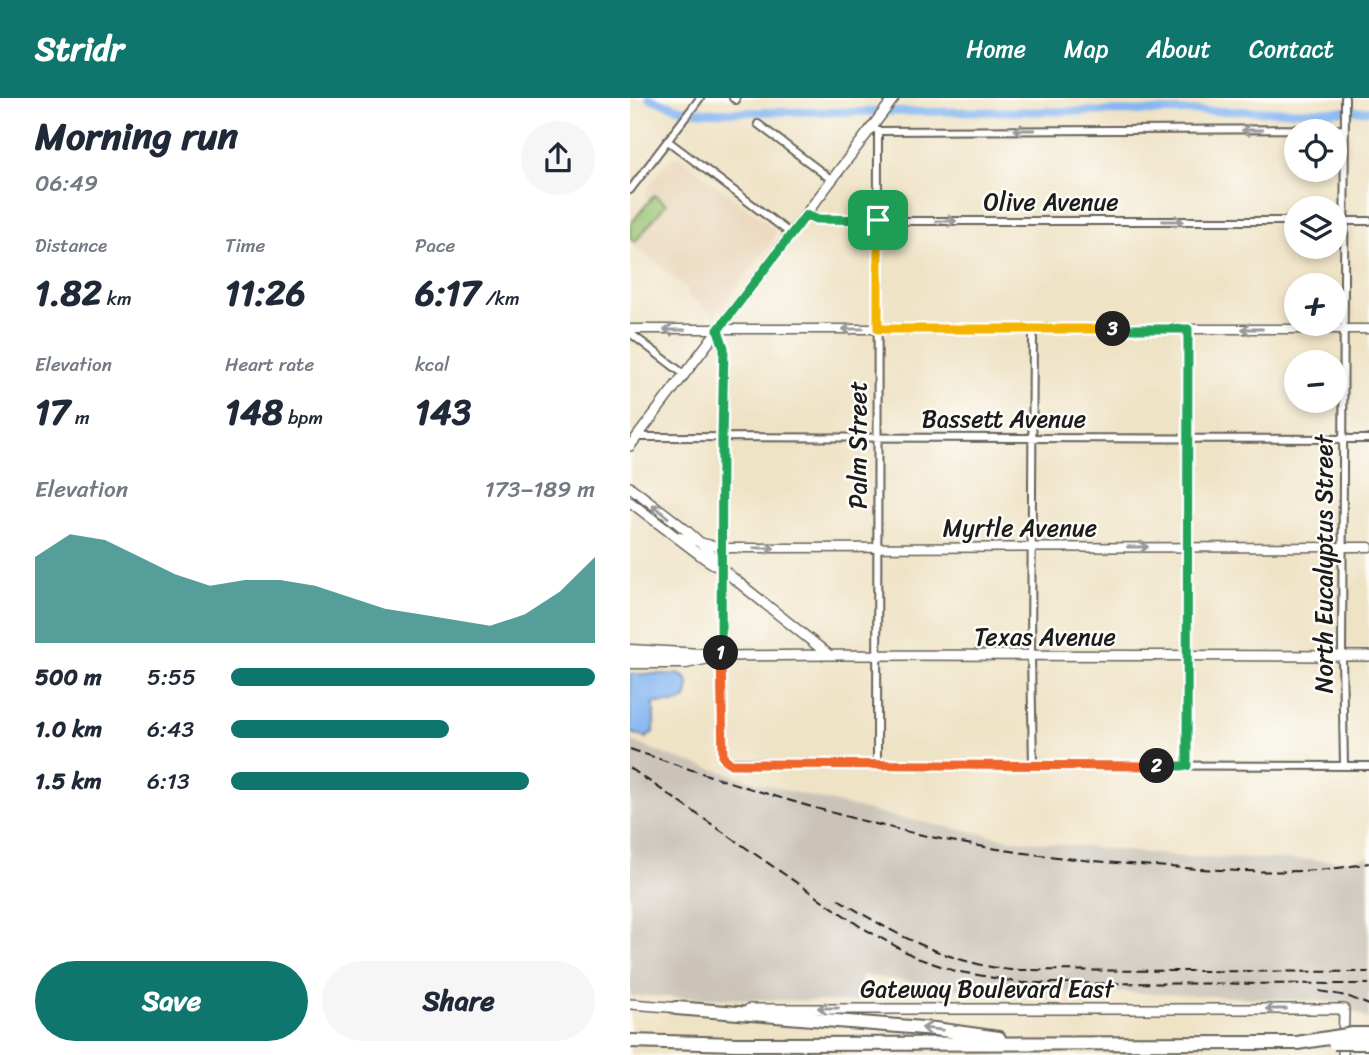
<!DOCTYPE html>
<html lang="en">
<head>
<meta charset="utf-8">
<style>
  body { margin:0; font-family:Sriracha,sans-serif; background:#f6f6f7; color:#1f2937; height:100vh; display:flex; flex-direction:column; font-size:26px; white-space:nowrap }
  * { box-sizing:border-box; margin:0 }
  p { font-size:23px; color:#747a83 }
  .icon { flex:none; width:38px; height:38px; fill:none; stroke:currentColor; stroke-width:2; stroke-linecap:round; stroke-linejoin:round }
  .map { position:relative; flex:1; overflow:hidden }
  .details { display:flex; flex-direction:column; background:#fff; width:630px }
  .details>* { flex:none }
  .fabs { position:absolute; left:654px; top:21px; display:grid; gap:14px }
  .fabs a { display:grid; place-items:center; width:63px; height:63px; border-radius:50%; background:#fff; box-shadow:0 4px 10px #0003; font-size:35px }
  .pin { position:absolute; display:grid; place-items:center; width:60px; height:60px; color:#fff; margin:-30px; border-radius:14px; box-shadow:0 4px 10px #0006 }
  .km { position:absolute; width:35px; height:35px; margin:-18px; border-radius:50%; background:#222; color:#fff; font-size:19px; line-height:35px; text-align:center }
  .round { display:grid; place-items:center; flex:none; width:74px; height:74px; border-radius:37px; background:#f6f6f7 }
  .summary { display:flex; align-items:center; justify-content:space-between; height:119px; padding:0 35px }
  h1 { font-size:38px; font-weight:700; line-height:52px }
  .metrics { display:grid; grid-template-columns:repeat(3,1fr); gap:10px; height:119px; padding:7px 35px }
  .metrics div { display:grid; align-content:center }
  .metrics b { font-size:35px; font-weight:700 }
  .metrics small { font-size:19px; font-weight:400 }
  .metrics p { font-size:19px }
  .chart { height:196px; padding:14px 35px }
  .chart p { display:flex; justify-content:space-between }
  .chart svg { width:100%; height:126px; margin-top:7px; fill:#0f766e; opacity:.7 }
  .cta { display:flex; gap:14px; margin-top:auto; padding:14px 35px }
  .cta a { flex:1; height:80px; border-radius:42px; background:#0f766e; color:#fff; font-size:28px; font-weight:700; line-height:80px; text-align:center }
  .cta a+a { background:#f6f6f7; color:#1f2937 }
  ul { padding:0 35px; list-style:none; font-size:23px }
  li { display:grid; grid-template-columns:112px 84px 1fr; align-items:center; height:52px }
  li i { height:18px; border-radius:9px; background:#0f766e }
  header { display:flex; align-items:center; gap:42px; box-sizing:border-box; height:98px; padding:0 35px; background:#0f766e; color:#fff }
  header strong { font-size:33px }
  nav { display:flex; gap:38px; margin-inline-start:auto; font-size:24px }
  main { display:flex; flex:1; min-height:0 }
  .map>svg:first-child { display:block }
  .built { fill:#e8d4b7 }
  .industrial { fill:#cbc3b8 }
  .green { fill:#98c573; stroke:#5a7048; stroke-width:2 }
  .water { fill:#85b6f1; stroke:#506986; stroke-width:2 }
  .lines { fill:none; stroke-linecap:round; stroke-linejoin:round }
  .canal { stroke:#85b6f1; stroke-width:8 }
  .minor-casing { stroke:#666258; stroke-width:10 }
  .tertiary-casing { stroke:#666258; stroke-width:11 }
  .secondary-casing { stroke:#666258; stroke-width:12 }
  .motorway-casing { stroke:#666258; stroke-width:16 }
  .minor { stroke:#fff; stroke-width:6 }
  .tertiary { stroke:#fff; stroke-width:8 }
  .secondary { stroke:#fff; stroke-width:9 }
  .motorway { stroke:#fff; stroke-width:12 }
  .rail { stroke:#1c1c1c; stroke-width:2; stroke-dasharray:10 5; stroke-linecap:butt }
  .motorway-bridge-casing { stroke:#666258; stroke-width:16; stroke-linecap:butt }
  .motorway-bridge { stroke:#fff; stroke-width:12 }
  .oneway { stroke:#999 }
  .split-1-casing { stroke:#fff; stroke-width:14 }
  .split-2-casing { stroke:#fff; stroke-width:14 }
  .split-3-casing { stroke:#fff; stroke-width:14 }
  .split-4-casing { stroke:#fff; stroke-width:14 }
  .split-1 { stroke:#22a559; stroke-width:9 }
  .split-2 { stroke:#f0652b; stroke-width:9 }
  .split-3 { stroke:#22a559; stroke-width:9 }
  .split-4 { stroke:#f5b400; stroke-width:9 }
  .labels { text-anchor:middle; stroke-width:5; stroke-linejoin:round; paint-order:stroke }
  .street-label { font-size:24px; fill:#1c1c1c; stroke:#fdfcf7 }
</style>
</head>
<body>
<header>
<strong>Stridr</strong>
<nav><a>Home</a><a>Map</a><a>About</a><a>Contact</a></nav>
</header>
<main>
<section class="details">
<div class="summary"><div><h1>Morning run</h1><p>06:49</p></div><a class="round"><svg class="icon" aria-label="share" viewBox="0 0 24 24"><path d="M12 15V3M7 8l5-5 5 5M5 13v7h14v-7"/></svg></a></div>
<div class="metrics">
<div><p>Distance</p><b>1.82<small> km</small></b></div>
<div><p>Time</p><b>11:26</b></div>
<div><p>Pace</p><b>6:17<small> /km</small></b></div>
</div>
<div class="metrics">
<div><p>Elevation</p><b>17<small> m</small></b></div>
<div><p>Heart rate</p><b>148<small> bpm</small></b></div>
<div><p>kcal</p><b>143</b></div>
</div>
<div class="chart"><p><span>Elevation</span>173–189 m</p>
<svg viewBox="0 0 160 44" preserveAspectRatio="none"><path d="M0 44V14L10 6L20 8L30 14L40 20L50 24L60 22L70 22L80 24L90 28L100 32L110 34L120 36L130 38L140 34L150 26L160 14V44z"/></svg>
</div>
<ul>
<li><b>500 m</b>5:55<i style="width:100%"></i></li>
<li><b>1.0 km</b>6:43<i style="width:60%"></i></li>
<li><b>1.5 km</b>6:13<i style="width:82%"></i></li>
</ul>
<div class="cta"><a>Save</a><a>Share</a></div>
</section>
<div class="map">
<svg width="739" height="957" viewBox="0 0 739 957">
  <rect width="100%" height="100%" fill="#fdfcf7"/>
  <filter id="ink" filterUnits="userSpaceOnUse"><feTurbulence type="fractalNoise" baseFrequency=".0143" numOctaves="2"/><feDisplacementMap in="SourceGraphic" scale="14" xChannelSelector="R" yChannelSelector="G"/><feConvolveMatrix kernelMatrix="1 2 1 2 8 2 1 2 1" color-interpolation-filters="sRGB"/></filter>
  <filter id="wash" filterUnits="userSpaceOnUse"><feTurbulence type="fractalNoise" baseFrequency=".00686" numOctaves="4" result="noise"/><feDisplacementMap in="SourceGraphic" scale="28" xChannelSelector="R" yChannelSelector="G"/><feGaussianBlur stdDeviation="1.57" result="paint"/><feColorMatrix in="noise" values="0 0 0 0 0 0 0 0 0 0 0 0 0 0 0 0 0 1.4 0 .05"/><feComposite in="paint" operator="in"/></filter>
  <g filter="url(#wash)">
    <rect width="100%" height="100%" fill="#efe3c6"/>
    <path class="built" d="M48,58L145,132L144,141L85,218L56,196L58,191L0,144V123L16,104V92L40,60Z"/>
    <path class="industrial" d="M0,642L41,659L158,693L256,717L379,741L553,759L721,763L739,758V922L707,904L522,895L455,894L367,897L232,877L226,904L0,898Z"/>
    <path class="green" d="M24,97L36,106L5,144L0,140V127Z"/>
    <path class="water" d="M0,576H48L56,580L59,588L56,601L47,605H24V633L16,640L0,634Z"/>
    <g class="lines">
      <path class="canal" d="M19,0L51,11L74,14L739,13"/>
    </g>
  </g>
  <g filter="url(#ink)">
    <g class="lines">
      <defs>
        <path id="minor" d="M103,0L106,2
          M128,26L202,82
          M243,29L248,33L247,667
          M248,33L714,31
          M38,43L161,136
          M0,92L70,0
          M175,117L186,121L248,123H667
          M705,123H739
          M88,232C100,267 92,307 92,343C92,448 92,554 93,659L97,664L247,667L739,668
          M0,235L55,277
          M9,339L739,341
          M403,667L401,558L403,231
          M557,668L558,231
          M714,668L712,558L715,0"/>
        <path id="tertiary" d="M0,231H739
          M49,439L93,450L739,449
          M0,551L71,555
          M0,566H56L79,561"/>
        <path id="secondary" d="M0,348L264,0
          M0,389C27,410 72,440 90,468
          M0,404L74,460L93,472L199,557
          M0,559L199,557L739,558
          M0,906L52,910
          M119,911H714L713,957"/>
        <path id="motorway" d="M46,910L305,931L369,940
          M0,943L107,946L667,945"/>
      </defs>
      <use href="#minor" class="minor-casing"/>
      <use href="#tertiary" class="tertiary-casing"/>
      <use href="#secondary" class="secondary-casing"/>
      <use href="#motorway" class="motorway-casing"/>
      <use href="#minor" class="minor"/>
      <use href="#tertiary" class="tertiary"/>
      <use href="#secondary" class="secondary"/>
      <use href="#motorway" class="motorway"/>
      <path class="rail" d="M0,651C102,686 205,719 311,741C391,757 473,765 554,770C617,774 676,777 739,765
        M0,670L231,829L287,860L325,873L392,885L739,886
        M208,801C264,836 313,863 380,872L739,874
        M689,893L717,898L739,907"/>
      <defs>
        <path id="motorway-bridge" d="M667,945L723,936H739
          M704,945H739"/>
      </defs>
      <use href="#motorway-bridge" class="motorway-bridge-casing"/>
      <use href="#motorway-bridge" class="motorway-bridge"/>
    </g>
    <defs><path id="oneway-shaft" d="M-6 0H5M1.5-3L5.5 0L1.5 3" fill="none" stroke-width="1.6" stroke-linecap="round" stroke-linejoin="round" transform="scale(1.75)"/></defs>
    <g class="oneway">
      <use href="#oneway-shaft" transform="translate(394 32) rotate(180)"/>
      <use href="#oneway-shaft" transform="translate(622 32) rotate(180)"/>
      <use href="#oneway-shaft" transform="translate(316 123)"/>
      <use href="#oneway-shaft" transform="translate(543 123)"/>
      <use href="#oneway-shaft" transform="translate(223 231) rotate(179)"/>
      <use href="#oneway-shaft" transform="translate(622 231) rotate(-180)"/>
      <use href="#oneway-shaft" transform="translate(44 232) rotate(-180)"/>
      <use href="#oneway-shaft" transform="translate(30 413) rotate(-141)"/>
      <use href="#oneway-shaft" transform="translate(508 449)"/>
      <use href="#oneway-shaft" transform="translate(134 450)"/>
      <use href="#oneway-shaft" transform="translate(198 910) rotate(180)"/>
      <use href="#oneway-shaft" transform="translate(646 911) rotate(-180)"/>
      <use href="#oneway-shaft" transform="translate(302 931) rotate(-174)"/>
    </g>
  </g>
  <g class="lines" filter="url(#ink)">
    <defs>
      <path id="split-1" d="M91,555L92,340L94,250L88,232L176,117L186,121L248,122"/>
      <path id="split-2" d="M91,555L93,659L101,666L527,668"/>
      <path id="split-3" d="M483,231H558L557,668H527"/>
      <path id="split-4" d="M248,122V231H483"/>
    </defs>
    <use href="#split-1" class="split-1-casing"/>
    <use href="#split-2" class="split-2-casing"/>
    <use href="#split-3" class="split-3-casing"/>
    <use href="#split-4" class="split-4-casing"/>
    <use href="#split-1" class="split-1"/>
    <use href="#split-2" class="split-2"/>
    <use href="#split-3" class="split-3"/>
    <use href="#split-4" class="split-4"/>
  </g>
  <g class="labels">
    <g class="street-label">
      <text x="421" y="112">Olive Avenue</text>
      <text x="374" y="329">Bassett Avenue</text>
      <text transform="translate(228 347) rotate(-90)" y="8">Palm Street</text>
      <text x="390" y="438">Myrtle Avenue</text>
      <text transform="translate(694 466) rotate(-90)" y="8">North Eucalyptus Street</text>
      <text x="415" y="547">Texas Avenue</text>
      <text x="357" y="899">Gateway Boulevard East</text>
    </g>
  </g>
</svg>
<div class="fabs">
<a><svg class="icon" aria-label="locate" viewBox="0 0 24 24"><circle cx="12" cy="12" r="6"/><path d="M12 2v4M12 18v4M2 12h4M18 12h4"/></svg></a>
<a><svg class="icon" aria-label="layers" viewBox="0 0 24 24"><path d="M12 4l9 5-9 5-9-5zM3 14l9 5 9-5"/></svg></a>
<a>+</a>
<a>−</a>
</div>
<div class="pin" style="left:248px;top:122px;background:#1e9e55"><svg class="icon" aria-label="arrive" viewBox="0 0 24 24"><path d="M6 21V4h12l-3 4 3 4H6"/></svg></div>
<b class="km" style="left:91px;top:555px">1</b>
<b class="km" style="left:527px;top:668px">2</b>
<b class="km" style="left:483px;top:231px">3</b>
</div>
</main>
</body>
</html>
